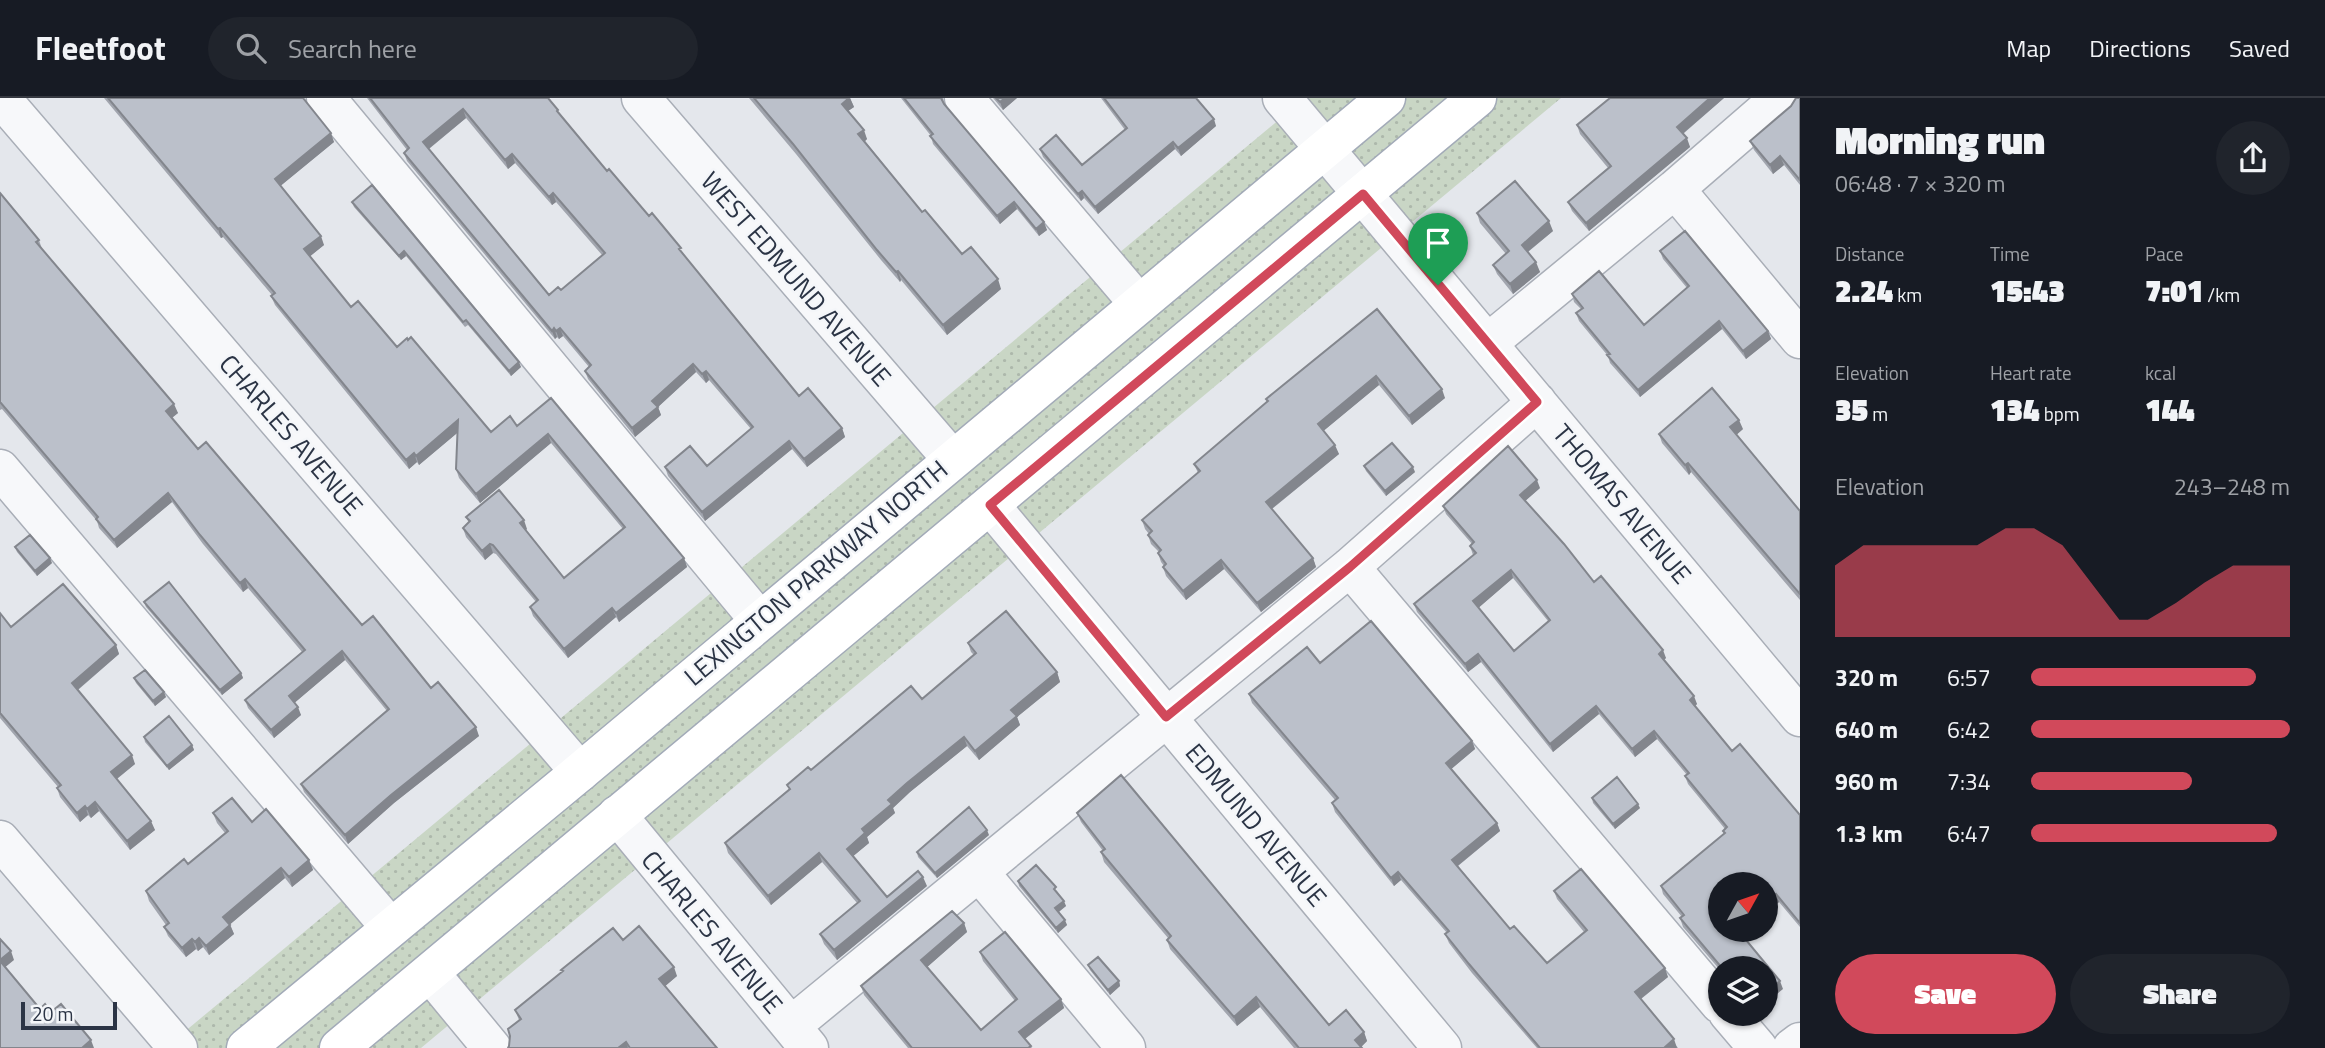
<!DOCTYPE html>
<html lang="en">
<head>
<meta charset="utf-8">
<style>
  body { margin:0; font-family:"Titillium Web",sans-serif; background:#20242c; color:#f1f3f6; height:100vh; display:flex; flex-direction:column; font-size:26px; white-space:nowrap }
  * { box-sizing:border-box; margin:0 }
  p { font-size:23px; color:#9ea1a6 }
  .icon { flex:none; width:38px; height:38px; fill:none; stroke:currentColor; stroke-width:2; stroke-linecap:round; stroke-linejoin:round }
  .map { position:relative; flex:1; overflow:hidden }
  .sheet { display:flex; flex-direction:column; background:#171b24; width:525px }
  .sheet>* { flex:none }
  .needle { width:46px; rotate:50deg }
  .buttons { position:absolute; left:1708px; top:774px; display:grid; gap:14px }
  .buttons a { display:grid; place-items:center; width:70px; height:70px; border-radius:50%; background:#171b24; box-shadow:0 2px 5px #0004; font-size:35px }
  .scale { position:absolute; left:21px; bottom:18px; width:96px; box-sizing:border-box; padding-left:7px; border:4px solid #2b3445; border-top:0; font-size:19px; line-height:24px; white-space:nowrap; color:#2b3445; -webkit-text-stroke:5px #f4f6f9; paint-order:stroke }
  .pin { position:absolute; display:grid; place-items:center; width:60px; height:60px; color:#fff; margin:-72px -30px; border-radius:50% 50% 50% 0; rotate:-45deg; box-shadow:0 0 7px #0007 }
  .pin .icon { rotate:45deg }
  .round { display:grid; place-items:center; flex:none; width:74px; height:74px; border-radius:37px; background:#20242c }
  .summary { display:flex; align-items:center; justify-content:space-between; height:119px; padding:0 35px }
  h1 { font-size:38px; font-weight:800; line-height:52px }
  .figures { display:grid; grid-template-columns:repeat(3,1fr); gap:10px; height:119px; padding:7px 35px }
  .figures div { display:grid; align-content:center }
  .figures b { font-size:30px; font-weight:800 }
  .figures small { font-size:19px; font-weight:400 }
  .figures p { font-size:19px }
  .chart { height:196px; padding:14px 35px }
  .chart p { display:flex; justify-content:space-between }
  .chart svg { width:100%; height:126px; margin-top:7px; fill:#d1495b; opacity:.7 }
  .primary-button { display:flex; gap:14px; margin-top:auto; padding:14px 35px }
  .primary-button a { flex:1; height:80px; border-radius:42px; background:#d1495b; color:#fff; font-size:28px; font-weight:800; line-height:80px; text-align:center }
  .primary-button a+a { background:#20242c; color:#f1f3f6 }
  ul { padding:0 35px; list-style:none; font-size:23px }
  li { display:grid; grid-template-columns:112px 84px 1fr; align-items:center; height:52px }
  li i { height:18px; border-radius:9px; background:#d1495b }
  header { display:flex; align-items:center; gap:42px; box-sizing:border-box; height:98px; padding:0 35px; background:#171b24; border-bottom:2px solid #363941 }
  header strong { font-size:33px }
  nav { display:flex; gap:38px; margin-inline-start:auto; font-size:24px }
  .search { width:490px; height:63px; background:#20242c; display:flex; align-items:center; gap:18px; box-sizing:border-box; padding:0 24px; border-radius:38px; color:#9ea1a6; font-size:26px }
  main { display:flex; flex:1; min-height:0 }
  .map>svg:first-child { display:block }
  .park { fill:url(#park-dots) }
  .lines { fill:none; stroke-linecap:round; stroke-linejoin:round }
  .minor-casing { stroke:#a9aeb7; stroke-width:41 }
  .major-casing { stroke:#a3abb8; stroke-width:41 }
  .minor { stroke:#f7f8fa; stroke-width:38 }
  .major { stroke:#fff; stroke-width:38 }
  .wall { fill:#a1a5ae; fill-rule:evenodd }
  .shaded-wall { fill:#83868d }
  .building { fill:#bbc0ca; stroke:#83868d; stroke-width:2; fill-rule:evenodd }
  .route-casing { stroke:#fff; stroke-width:14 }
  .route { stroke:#d1495b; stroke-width:9 }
  .labels { text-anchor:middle; stroke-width:5; stroke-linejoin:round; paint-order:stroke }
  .street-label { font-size:26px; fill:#2b3445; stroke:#f4f6f9 }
</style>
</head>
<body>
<header>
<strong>Fleetfoot</strong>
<div class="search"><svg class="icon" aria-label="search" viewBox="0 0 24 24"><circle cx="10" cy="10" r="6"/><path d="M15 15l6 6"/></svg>Search here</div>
<nav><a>Map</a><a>Directions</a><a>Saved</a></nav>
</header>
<main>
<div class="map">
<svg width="1800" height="950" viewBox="0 0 1800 950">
  <defs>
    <pattern id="park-dots" width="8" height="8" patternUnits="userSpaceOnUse" patternTransform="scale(1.75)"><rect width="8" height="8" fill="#c9d6c5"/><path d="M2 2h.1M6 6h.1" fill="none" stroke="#adb8ab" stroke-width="1.8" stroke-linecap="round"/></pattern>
  </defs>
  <rect width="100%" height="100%" fill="#e4e7ec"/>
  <path class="park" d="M1305,0H1561L421,950H165Z"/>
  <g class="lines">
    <defs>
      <path id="minor" d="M1,0L580,674
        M326,0L760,523
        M641,0L952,361
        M964,0L1139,206
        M1282,0L1800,619
        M1675,91L1800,241
        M1488,245L1675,91L1780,0
        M0,371L390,829
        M990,407L1442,950
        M1350,469L1720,906
        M617,717L809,950
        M0,742L178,950
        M979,774L1126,950
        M430,875L492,950
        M1728,915L1758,950
        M791,928L1350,469L1537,304
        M1792,950L1800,944"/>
      <path id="major" d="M246,950L580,674L1386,0
        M339,950L1477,0"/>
    </defs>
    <use href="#minor" class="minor-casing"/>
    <use href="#major" class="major-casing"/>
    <use href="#minor" class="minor"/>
    <use href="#major" class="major"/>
  </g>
  <path class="wall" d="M104,0H303L334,44L280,88L324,147L310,158L351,209L491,334L517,328L551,300L684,460L687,469L619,524L616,519L568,560L533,518L530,509L536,504L496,456L493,455L485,462L466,439L463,430L469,425L466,419L527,431L526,432L564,480L623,431L551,345L480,405L459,380L456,371L458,334L419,367L417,364L409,371L275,207L271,198L272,197L223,139L221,140Z
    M367,0H548L561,18L607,73L684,158L799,298L842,330L845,339L807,369L792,351L705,423L668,378L665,369L707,368L751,331L709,282L706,285L696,274L658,309L661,317L635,339L588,281L585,273L589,269L563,238L559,241L557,239L555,241L407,63L404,55L407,52ZM466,20L508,71L515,65L552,107L556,104L602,157L561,192L549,197L429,51Z
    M749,0H850L854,9L848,13L867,41L865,43L922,114L962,156L1001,191L947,237L901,182L900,184L881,162L796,56Z
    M901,0H943L944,6L1047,132L1039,138L1017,111L1000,126L933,46L931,38Z
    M993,0H1017L1003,12Z
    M1101,0H1196L1216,28L1181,58L1175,51L1098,116L1084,100L1081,103L1043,59L1040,51L1082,67L1125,32Z
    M1724,0L1683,36L1690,49L1589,133L1572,113L1568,104L1608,70L1580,36L1577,27Z
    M1800,0V87L1784,67L1773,76L1754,52L1750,43Z
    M372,87L521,269L511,278L468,227L465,229L406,158L401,162L354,109L352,104Z
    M0,95L39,142L42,151L178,315L172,320L198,351L362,527L431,590L479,638L394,705L348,746L304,694L301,686L387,613L345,562L294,605L301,617L274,640L248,610L245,602L302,554L248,490L243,494L203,446L172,404L117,450L99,430L97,423L2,311L0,312Z
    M1477,115L1553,133L1528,154L1540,174L1513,196L1497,176L1493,167L1506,156L1480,125Z
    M1660,153L1768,233L1771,241L1746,261L1722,231L1640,299L1610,265L1608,258L1579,223L1576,215L1581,211L1574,204L1572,196L1644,227L1687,190L1663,161Z
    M1377,211L1445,300L1412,327L1379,287L1323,333L1339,356L1272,411L1313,460L1316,469L1261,514L1224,471L1186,502L1166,478L1163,469L1164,468L1161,464L1158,455L1159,454L1151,446L1148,437L1149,436L1145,431L1142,422L1198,375L1194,366L1267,304L1266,301Z
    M1743,331L1736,337L1800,413V502L1691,374L1689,377L1662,345L1659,336Z
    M1364,368L1415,374L1386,398L1366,373Z
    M1540,390L1525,403L1594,484L1666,560L1664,562L1697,606L1695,608L1732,653L1800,717V829L1779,804L1741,836L1783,891L1766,870H1720V872L1683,829L1680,820L1682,819L1663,796L1661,788L1724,736L1723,733L1725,731L1688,686L1685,678L1687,677L1657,641L1635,659L1599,616L1553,654L1481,564L1468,574L1417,514L1414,506L1473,457L1470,448L1472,446L1446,416L1443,408ZM1513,480L1548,523L1514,553L1478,510Z
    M15,449L52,465L37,478L17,454Z
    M144,504L241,575L243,580L222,597L146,509Z
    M0,515L11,529L116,547L119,556L78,592L135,666L117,681L155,732L130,752L99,713L91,720L88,717L80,724L60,699L57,690L58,689L0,620Z
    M968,545L1057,574L1060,584L1017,619L1020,627L979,662L967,648L910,694L893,710L895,715L867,739L869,745L853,758L887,799L927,788L837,862L824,846L820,836L857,805L822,764L771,807L728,755L725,745L789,691L787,687L922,601L974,557L971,554Z
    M1320,565L1472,643L1475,651L1451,671L1497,725L1500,733L1458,768L1510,831L1547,865L1584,834L1557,801L1554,793L1668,879L1641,901L1678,950H1537L1472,875L1449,845L1445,836L1447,835L1401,782L1394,788L1335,714L1332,705L1335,702L1252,605L1249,596Z
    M134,580L166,599L155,608L136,585Z
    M144,639L192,647L194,652L169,672L145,644Z
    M1592,700L1640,710L1615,731L1593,705Z
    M213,715L252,724L309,762L313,772L292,789L285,780L230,826L234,836L209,857L203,849L198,853L196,851L186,859L168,838L164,829L166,827L149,803L146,793L188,766L225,735L217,725Z
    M1077,715L1329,927L1364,934L1367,943L1361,949L1362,950H1294L1260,909L1237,928L1170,851L1167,842L1168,840L1104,764L1101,754L1103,753L1081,724Z
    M989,737L937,780L918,759L917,754Z
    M1018,783L1058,794L1057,795L1066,808L1059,814L1067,827L1058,835L1019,788Z
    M964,825L967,834L927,869L981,932L1015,903L983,863L980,854L1061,901L1064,910L1025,941L1032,950H908L864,897L861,888Z
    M623,842L677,878L665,888L717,950H508L519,922L515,912Z
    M1088,867L1119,883L1120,888L1110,897L1090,872Z"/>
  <path class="shaded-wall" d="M849,0H850L854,9L845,15L842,6Z
    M1005,0H1017L1003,12L1000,4Z
    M1710,0H1724L1680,38L1677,29Z
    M463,11L466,20L426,53L423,44Z
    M1214,21L1216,28L1181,58L1178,50Z
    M864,32L867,41L862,46L858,36Z
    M331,35L334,44L278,90L275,81Z
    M1687,40L1690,49L1589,133L1586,125Z
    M1173,44L1175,51L1098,116L1095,109Z
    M512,56L515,65L508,71L505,62Z
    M1780,58L1784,67L1773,76L1770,67Z
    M1082,93L1084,100L1081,103L1078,96Z
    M553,95L556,104L552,107L549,99Z
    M1014,104L1017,111L1000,126L997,118Z
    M1549,123L1553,133L1525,156L1522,147Z
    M1044,124L1047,132L1039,138L1036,131Z
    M220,130L223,139L221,140L218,131Z
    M321,138L324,147L308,160L304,151Z
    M404,153L406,158L401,162L399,158Z
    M1536,164L1540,174L1513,196L1510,186Z
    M898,173L901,182L900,184L896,174Z
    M998,181L1001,191L947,237L943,227Z
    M1719,223L1722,231L1640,299L1638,292Z
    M554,230L557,239L555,241L552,233Z
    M560,230L563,238L559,241L556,233Z
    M1768,233L1771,241L1746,261L1743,253Z
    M519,264L521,269L511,278L509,273Z
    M693,266L696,274L658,309L661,317L635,339L632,330L652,303Z
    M706,273L709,282L706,285L702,276Z
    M1376,278L1379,287L1321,335L1318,326Z
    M1442,291L1445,300L1412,327L1409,318Z
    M174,306L178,315L169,322L166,313Z
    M458,322L462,331L419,367L416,358Z
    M1739,322L1743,331L1734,339L1730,329Z
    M842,330L845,339L807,369L804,361Z
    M548,336L551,345L480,405L476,396Z
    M789,343L792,351L705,423L702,414Z
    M1335,347L1339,356L1269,413L1266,404Z
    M414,355L417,364L409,371L406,362Z
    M1688,365L1691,374L1689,377L1685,367Z
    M1413,369L1415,374L1386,398L1385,393Z
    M1537,382L1540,390L1523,405L1520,397Z
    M168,395L172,404L117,450L114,442Z
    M524,422L527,431L523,434L520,425Z
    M490,446L493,455L485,462L482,453Z
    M50,460L52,465L37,478L35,473Z
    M684,460L687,469L619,524L616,515Z
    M1313,460L1316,469L1261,514L1257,505Z
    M1221,462L1224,471L1186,502L1183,493Z
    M1511,472L1513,480L1476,512L1473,503Z
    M245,481L248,490L243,494L240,485Z
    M612,510L616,519L568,560L564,551Z
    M116,547L119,556L75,594L72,585Z
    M1663,552L1666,560L1661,564L1659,556Z
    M342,553L345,562L292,607L289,598Z
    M1478,556L1481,564L1468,574L1465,566Z
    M1057,574L1060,584L1017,619L1020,627L979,662L975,653L1011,612Z
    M241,575L243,580L222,597L220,592Z
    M164,594L166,599L155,608L153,603Z
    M1694,598L1697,606L1693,610L1690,602Z
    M1596,608L1599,616L1553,654L1550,646Z
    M298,609L301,617L274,640L271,632Z
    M476,629L479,638L394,705L348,746L345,737L391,697Z
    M1654,633L1657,641L1635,659L1632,651Z
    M964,639L967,648L910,694L893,710L895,715L867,739L869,745L851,760L847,751L862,731L888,702L907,685Z
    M1472,643L1475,651L1449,673L1446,665Z
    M192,647L194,652L169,672L167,668Z
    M132,657L135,666L114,683L111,674Z
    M95,704L99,713L91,720L87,711Z
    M1638,706L1640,710L1615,731L1613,726Z
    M85,708L88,717L80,724L77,715Z
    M151,723L155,732L130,752L127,743Z
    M1497,725L1500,733L1455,770L1452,762Z
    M987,732L989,737L937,780L935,775Z
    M819,755L822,764L771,807L768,798Z
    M309,762L313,772L292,789L289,779Z
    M281,770L285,780L227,829L223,819Z
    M1398,774L1401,782L1394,788L1391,780Z
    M923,779L927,788L837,862L834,852Z
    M1776,796L1779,804L1766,815V805Z
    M1064,803L1066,808L1057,815L1055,810Z
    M1065,822L1067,827L1058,835L1056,830Z
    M964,825L967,834L925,871L921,862Z
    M230,827L234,836L209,857L206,848Z
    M1736,831H1746L1738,837Z
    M199,840L203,849L198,853L195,844Z
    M192,841L196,851L186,859L182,850Z
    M11,853L14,862L3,871L0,862Z
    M674,869L677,878L663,890L659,881Z
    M1665,870L1668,879L1638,903L1635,894Z
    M1119,883L1120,888L1110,897L1108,892Z
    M1780,883L1783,891L1766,905V895Z
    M1256,899L1260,909L1237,928L1234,919Z
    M1061,901L1064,910L1022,943L1019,934Z
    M1364,934L1367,943L1360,950L1355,942Z
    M1674,941L1677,950H1664Z
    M91,942L94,950H82Z
    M626,944L628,950H618Z"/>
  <path class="building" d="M108,0H303L331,35L275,81L321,138L304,151L351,209L358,203L397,249L407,240L408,242L411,239L491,334L510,318L517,328L551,300L684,460L616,515L612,510L564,551L530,509L538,502L493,447L490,446L482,453L463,430L470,423L466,419L499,392L524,422L520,425L564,480L625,429L548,336L476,396L456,371L458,322L416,358L414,355L406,362L271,198L275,195L220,130L218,131Z
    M370,0H548L558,12L557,13L607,73L609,71L649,118L652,115L681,150L679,151L799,298L808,290L842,330L804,361L789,343L702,414L665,369L690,348L707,368L753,329L706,273L702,276L693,266L652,303L658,309L632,330L585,273L591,267L560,230L556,233L554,230L552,233L404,55L409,50ZM463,11L505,62L512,56L549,99L553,95L605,155L561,192L558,189L549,197L423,44Z
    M754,0H849L842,6L864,32L858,36L922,114L925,112L962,156L971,149L998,181L943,227L898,173L896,174L877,152L793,46Z
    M904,0H941L944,6L1044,124L1036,131L1014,104L997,118L930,38L933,36Z
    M996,0H1005L1000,4Z
    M1104,0H1196L1214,21L1178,50L1173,44L1095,109L1082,93L1078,96L1040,51L1056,37L1082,67L1127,30Z
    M1610,0H1710L1677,29L1687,40L1586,125L1568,104L1611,68L1577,27Z
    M1796,0H1800V82L1780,58L1770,67L1750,43L1791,8Z
    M1515,83L1549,123L1522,147L1536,164L1510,186L1493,167L1509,153L1477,115Z
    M372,87L519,264L509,273L466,222L463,224L404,153L399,158L352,104Z
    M0,95L39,142L36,144L174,306L166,313L198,351L206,344L362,527L373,518L431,590L438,584L476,629L391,697L345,737L301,686L389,611L342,553L289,598L298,609L271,632L245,602L305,552L245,481L240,485L200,437L168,395L114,442L96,421L98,419L0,304Z
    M1685,133L1768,233L1743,253L1719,223L1638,292L1607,257L1610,256L1576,215L1583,210L1572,196L1599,173L1644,227L1689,188L1660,153Z
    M1377,211L1442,291L1409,318L1376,278L1318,326L1335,347L1266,404L1313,460L1257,505L1221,462L1183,493L1163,469L1166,466L1158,455L1161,452L1148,437L1152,433L1142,422L1200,373L1194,366L1268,303L1266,301Z
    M1712,290L1739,322L1730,329L1800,413V496L1688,365L1685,367L1659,336Z
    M1392,345L1413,369L1385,393L1364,368Z
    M1508,348L1537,382L1520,397L1564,446L1594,484L1601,478L1663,552L1659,556L1694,598L1690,602L1732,653L1740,646L1800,717V825L1776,796L1766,805V786H1720V831H1737L1780,883L1766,895V870H1722L1680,820L1684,817L1661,788L1725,735L1723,733L1727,729L1685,678L1689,675L1654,633L1632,651L1596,608L1550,646L1478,556L1465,566L1414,506L1476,455L1470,448L1474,444L1443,408ZM1511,472L1550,522L1514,553L1473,503Z
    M30,437L50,460L35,473L15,449Z
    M169,484L241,575L220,592L144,504Z
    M63,486L116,547L72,585L132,657L111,674L151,723L127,743L95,704L87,711L85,708L77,715L57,690L61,687L0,615V515L11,529Z
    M1006,513L1057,574L1011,612L1017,618L975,653L964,639L907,685L888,702L892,706L862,731L865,735L847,751L887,799L918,773L923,779L834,852L820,836L860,803L819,755L768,798L725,745L790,691L787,687L808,669L811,672L911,588L922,601L976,555L968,545Z
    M1371,523L1472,643L1446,665L1497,725L1452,762L1510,831L1514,828L1547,865L1587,832L1554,793L1581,771L1665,870L1635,894L1674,941L1664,950H1540L1469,866L1445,836L1449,833L1398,774L1391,780L1332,705L1338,700L1249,596L1307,549L1320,565Z
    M145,572L164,594L153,603L134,580Z
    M169,618L192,647L167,668L144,639Z
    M1121,677L1329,927L1346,912L1364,934L1355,942L1362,950H1299L1256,899L1234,919L1167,842L1171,838L1101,754L1105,751L1077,715Z
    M1617,679L1638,706L1613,726L1592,700Z
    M232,700L252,724L266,711L309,762L289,779L281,770L223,819L230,827L206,848L199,840L195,844L192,841L182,850L164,829L169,825L146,793L184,761L188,766L228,733L213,715Z
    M969,709L987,732L935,775L917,754Z
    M1036,767L1056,789L1054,791L1064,803L1055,810L1065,822L1056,830L1018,783Z
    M952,813L964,825L921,862L981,932L1017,901L980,854L1005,834L1061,901L1019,934L1031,948L1028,950H912L861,888Z
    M639,828L674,869L659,881L717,950H630L626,944L618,950H508L509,948L510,938L508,931L521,921L515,912L563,873L561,872L613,830L623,842Z
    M0,841L11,853L0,862Z
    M1098,859L1119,883L1108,892L1088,867Z
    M0,863L40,911L45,906L51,914L61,906L91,942L82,950H0Z"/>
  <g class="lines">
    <defs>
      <path id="route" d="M1363,96L1537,304L1350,469L1166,619L990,407Z"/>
    </defs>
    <use href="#route" class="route-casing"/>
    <use href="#route" class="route"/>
  </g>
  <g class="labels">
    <g class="street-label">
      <text transform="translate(796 181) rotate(49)" y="9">WEST EDMUND AVENUE</text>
      <text transform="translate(291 337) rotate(49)" y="9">CHARLES AVENUE</text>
      <text transform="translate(1622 406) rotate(50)" y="9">THOMAS AVENUE</text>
      <text transform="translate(816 475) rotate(-40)" y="9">LEXINGTON PARKWAY NORTH</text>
      <text transform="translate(1256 727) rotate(50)" y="9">EDMUND AVENUE</text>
      <text transform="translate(712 834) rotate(50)" y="9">CHARLES AVENUE</text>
    </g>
  </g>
</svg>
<div class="buttons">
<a><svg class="needle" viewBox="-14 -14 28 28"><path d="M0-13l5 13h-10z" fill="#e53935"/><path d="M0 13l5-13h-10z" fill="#9ea1a6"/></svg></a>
<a><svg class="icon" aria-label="layers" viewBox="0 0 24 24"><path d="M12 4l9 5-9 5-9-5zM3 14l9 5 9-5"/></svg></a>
</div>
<div class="scale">20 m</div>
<div class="pin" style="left:1438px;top:187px;background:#1e9e55"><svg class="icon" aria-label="arrive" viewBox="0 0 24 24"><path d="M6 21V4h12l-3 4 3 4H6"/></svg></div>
</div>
<section class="sheet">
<div class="summary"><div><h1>Morning run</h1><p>06:48 · 7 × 320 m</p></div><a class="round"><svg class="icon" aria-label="share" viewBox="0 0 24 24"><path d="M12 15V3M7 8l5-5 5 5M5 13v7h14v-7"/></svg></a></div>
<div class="figures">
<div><p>Distance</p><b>2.24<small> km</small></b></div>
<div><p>Time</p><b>15:43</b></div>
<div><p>Pace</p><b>7:01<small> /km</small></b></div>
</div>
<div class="figures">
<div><p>Elevation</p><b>35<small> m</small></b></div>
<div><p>Heart rate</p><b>134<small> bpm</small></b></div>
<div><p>kcal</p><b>144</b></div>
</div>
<div class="chart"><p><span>Elevation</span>243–248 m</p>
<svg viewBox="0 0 160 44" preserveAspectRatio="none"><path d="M0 44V19L10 12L20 12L30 12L40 12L50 12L60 6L70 6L80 12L90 25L100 38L110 38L120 32L130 25L140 19L150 19L160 19V44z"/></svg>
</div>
<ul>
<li><b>320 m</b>6:57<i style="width:87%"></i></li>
<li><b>640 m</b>6:42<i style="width:100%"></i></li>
<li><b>960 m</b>7:34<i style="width:62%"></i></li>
<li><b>1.3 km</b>6:47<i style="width:95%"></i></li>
</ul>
<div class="primary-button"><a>Save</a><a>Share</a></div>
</section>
</main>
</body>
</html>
